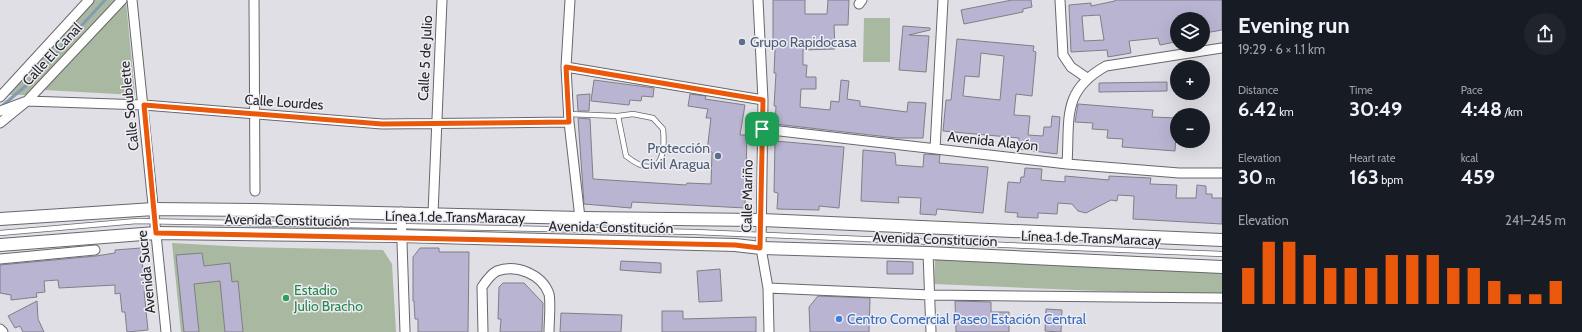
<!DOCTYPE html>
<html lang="en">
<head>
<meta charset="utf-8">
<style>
  body { margin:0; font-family:Cabin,sans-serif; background:#20242c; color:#f1f3f6; height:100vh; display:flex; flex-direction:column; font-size:15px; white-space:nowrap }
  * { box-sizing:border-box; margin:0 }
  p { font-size:13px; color:#9ea1a6 }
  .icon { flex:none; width:22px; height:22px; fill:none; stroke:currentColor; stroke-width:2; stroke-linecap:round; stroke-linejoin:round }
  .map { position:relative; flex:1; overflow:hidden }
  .sheet { display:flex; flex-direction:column; background:#171b24; width:360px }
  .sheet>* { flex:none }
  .controls { position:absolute; left:1170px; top:12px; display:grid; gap:8px }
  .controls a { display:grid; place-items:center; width:40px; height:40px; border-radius:50%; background:#171b24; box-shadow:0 4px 16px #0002; font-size:20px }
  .pin { position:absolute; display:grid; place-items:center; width:34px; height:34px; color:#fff; margin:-17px; border-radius:8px; box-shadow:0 2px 6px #0006 }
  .round { display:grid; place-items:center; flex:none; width:42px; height:42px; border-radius:21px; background:#20242c }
  .summary { display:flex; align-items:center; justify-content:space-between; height:68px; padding:0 16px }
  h1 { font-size:22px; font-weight:700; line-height:30px }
  .figures { display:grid; grid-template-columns:repeat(3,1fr); gap:6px; height:68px; padding:4px 16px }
  .figures div { display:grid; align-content:center }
  .figures b { font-size:20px; font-weight:700 }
  .figures small { font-size:11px; font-weight:400 }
  .figures p { font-size:11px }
  .chart { height:112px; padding:8px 16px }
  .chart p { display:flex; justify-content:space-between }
  .chart svg { width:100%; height:72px; margin-top:4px; stroke:#ea580c; stroke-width:6 }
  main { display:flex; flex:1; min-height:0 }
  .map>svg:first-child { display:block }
  .green { fill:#a9b8a0 }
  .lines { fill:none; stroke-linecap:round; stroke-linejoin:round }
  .stream { stroke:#849cb2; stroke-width:3 }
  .building { fill:#b9b4d2; stroke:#807f85; fill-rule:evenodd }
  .service-casing { stroke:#68676d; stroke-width:6 }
  .minor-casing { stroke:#68676d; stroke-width:11 }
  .tertiary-casing { stroke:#68676d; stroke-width:14 }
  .service { stroke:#fff; stroke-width:4.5 }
  .minor { stroke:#fff; stroke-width:9 }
  .tertiary { stroke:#fff; stroke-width:12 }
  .route-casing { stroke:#fff; stroke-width:8 }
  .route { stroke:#ea580c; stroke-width:5 }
  .service-dot { fill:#5c6f8a; stroke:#eeedf4; stroke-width:1.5 }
  .leisure-dot { fill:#2e9e5b; stroke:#eeedf4; stroke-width:1.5 }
  .shop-dot { fill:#3f7fe0; stroke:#eeedf4; stroke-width:1.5 }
  .labels { text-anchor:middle; stroke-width:3; stroke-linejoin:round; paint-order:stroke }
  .service-label { font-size:14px; fill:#4e5e75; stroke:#eeedf4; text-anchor:start }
  .street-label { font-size:14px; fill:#262528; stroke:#eeedf4 }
  .leisure-label { font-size:14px; fill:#27864d; stroke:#eeedf4; text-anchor:start }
  .shop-label { font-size:14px; fill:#366cbe; stroke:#eeedf4; text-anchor:start }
</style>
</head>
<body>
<main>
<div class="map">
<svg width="1222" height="332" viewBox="0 0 1222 332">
  <rect width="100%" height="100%" fill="#e0dfe6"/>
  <path class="green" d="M92,0H117L29,95H6Z
    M126,2L135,95L44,90Z
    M864,18H890V62H863Z
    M172,243L245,247L383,250L392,264L396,332H181Z
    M935,258L1222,271V296L934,284Z"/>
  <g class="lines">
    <path class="stream" d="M1,107L29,83L105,0"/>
  </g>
  <path class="building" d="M773,0H805V14H827L828,0H849L848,25H834L835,49L803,50V65H807L806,77H816V89H801L800,107L830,110L831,101L839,102L841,80L849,81L847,99L860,101V106L907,112L908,102L926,103L923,138H897L775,124L776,106H774L776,73H774L775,50H773Z
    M1012,0H1031L1032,7L1023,9V12L964,24L961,10Z
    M1115,0H1222V30L1205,33L1203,19H1177V31L1172,32L1175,42L1160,45L1158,38L1129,41L1131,53L1108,57L1107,50L1071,52L1069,5L1091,3V6L1115,1ZM1100,15L1104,40L1084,41L1082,16Z
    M903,26L930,28V30L909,35L929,36L926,72L899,70Z
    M957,39L1034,46L1033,51L1036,52L1032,96L1016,94L1014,115L1030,116L1028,135L1043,136L1044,127H1051L1052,116L1060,117L1057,154L1018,149L1019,138L943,131L946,100H951ZM981,53L1004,56L1000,100L963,96L965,76L979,77Z
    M594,80L654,88L653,97L642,96L641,101L630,100L629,105L591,101Z
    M1167,82V91L1099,92V83Z
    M590,94L589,111H578L577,95Z
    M690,94L706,96L705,99L745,105L740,135H747L745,208L632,202L631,208L584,204L578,118L590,119L593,179L686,185L687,183L711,184L712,152L707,151L711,118H706L708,109L688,106Z
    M1078,104L1153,110L1152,117L1177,118L1175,151L1122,147L1123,139L1107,138L1108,130L1092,129L1093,123L1075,122Z
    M775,141L844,147L839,208L819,206V210L777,209L778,193L774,192Z
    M863,150L895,153L896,165L923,167L924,154L940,155L939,163L988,167L983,213L937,209L936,215L920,214L921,198L898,197L899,203L861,201Z
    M1025,168L1042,169L1041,180L1065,182V176L1109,180V176L1151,178L1150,184L1177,185L1176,198H1196L1197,185L1206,186V194H1212V198H1222V224L1133,219L1134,196L1118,195L1117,201L1111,200L1086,213L1078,211L1072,204L1058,203L1057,214L1038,213V218L1017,217L1018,213L1005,212L1008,182L1020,183L1021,177H1024Z
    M141,248L143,270H146L148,291H144L148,330L127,332L125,312H122L120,293L115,294V285L59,288L58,280L44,281L45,292L36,293L37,297L11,300V295L0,293V265L96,256L115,253V250Z
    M420,248H439V252H469L468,332H418V319H415L414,301H413V257Z
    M202,253L204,266L230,263L232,282L238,281L243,332H225L220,281L194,284L199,332H184L176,255Z
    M621,261L661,263V273L620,270Z
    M887,261L913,262V274H887Z
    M720,269L722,301L699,302L697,271Z
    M503,283H524L543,303L542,332H500L501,319H498L499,287Z
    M818,296L870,298L869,332H810L809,307Z
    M37,301L38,319L44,332H23L20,326L15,328L8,316Z
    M955,301L991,302V312H1009V332H956Z
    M1046,309L1062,310L1061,332L1045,331Z
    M662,311H683V319L756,317V332H662Z
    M561,313L622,315L621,332H560Z"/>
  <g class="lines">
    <defs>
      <path id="service" d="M568,114L618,116
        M633,114L653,118L663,129C666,160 658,181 626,156L618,116Z
        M0,233L137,221L695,232L1222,254"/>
      <path id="minor" d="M132,0L166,332
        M254,0L255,191
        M570,0L566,67L569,122L580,218
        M758,0L763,100L761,248L768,288L769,332
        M1060,0L1063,55L1071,67L1087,78
        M859,4L862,0
        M566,67L763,100
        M0,97L89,0
        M0,111L27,101L144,105L382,124L569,122
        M0,123L27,101L122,0
        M762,129L1067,164L1179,173H1222
        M935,149L943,0
        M1067,164C1070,119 1061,91 1106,66L1222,48
        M401,212L405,332
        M433,214L442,0
        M928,253L931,332
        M0,259L95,250
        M768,288L930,295L1222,298
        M0,329L3,332
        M483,332L482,287C486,281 491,274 497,271C516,264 542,274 549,294C551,303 549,322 549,332"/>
      <path id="tertiary" d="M0,219L154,209L255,210L580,218L761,220L1222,240
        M0,245L156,233L401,236L735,245L761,248L928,253L1222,267"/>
    </defs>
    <use href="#service" class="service-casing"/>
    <use href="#minor" class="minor-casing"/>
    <use href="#tertiary" class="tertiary-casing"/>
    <use href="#service" class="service"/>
    <use href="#minor" class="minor"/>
    <use href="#tertiary" class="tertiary"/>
  </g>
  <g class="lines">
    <defs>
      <path id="route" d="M566,67L763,100L760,248L735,245L156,233L144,105L382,124L569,122Z"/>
    </defs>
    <use href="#route" class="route-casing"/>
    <use href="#route" class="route"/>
  </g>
  <g class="service-dot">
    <circle cx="742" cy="42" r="4"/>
    <circle cx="718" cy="156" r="4"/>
  </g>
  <circle class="leisure-dot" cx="286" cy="298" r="4"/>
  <circle class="shop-dot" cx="839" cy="319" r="4"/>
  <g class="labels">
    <g class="service-label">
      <text x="750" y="47">Grupo Rapidocasa</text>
      <text x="710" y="153" text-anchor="end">Protección<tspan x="710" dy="16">Civil Aragua</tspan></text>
    </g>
    <g class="street-label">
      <text transform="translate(52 54) rotate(-47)" y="5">Calle El Canal</text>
      <text transform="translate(425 58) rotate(-87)" y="5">Calle 5 de Julio</text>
      <text transform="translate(284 102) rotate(4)" y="5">Calle Lourdes</text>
      <text transform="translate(129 106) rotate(-96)" y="5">Calle Soublette</text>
      <text transform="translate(993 141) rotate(6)" y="5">Avenida Alayón</text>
      <text transform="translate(747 196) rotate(-89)" y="5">Calle Mariño</text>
      <text transform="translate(455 217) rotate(1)" y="5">Línea 1 de TransMaracay</text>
      <text transform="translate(287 220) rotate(1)" y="5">Avenida Constitución</text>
      <text transform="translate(611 227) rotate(1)" y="5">Avenida Constitución</text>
      <text transform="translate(1091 238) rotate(2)" y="5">Línea 1 de TransMaracay</text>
      <text transform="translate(935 239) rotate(2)" y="5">Avenida Constitución</text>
      <text transform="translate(146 272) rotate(-96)" y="5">Avenida Sucre</text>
    </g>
    <g class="leisure-label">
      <text x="294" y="295">Estadio<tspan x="294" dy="16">Julio Bracho</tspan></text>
    </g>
    <g class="shop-label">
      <text x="847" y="324">Centro Comercial Paseo Estación Central</text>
    </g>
  </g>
</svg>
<div class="controls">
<a><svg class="icon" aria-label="layers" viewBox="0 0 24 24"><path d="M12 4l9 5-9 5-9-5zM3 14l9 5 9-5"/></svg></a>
<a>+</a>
<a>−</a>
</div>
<div class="pin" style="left:762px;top:129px;background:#1e9e55"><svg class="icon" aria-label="arrive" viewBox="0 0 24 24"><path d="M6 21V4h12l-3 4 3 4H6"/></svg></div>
</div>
<section class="sheet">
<div class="summary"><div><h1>Evening run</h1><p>19:29 · 6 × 1.1 km</p></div><a class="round"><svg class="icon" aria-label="share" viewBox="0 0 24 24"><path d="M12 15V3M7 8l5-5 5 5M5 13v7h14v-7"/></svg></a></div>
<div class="figures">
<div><p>Distance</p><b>6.42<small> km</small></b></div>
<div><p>Time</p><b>30:49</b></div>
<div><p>Pace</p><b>4:48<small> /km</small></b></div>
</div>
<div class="figures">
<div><p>Elevation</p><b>30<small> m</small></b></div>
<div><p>Heart rate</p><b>163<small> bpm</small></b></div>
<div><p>kcal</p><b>459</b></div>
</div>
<div class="chart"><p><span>Elevation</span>241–245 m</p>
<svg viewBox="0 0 160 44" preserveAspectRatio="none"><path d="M5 44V22M15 44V6M25 44V6M35 44V14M45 44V22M55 44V22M65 44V22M75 44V14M85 44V14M95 44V14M105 44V22M115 44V22M125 44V30M135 44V38M145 44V38M155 44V30"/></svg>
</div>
</section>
</main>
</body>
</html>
